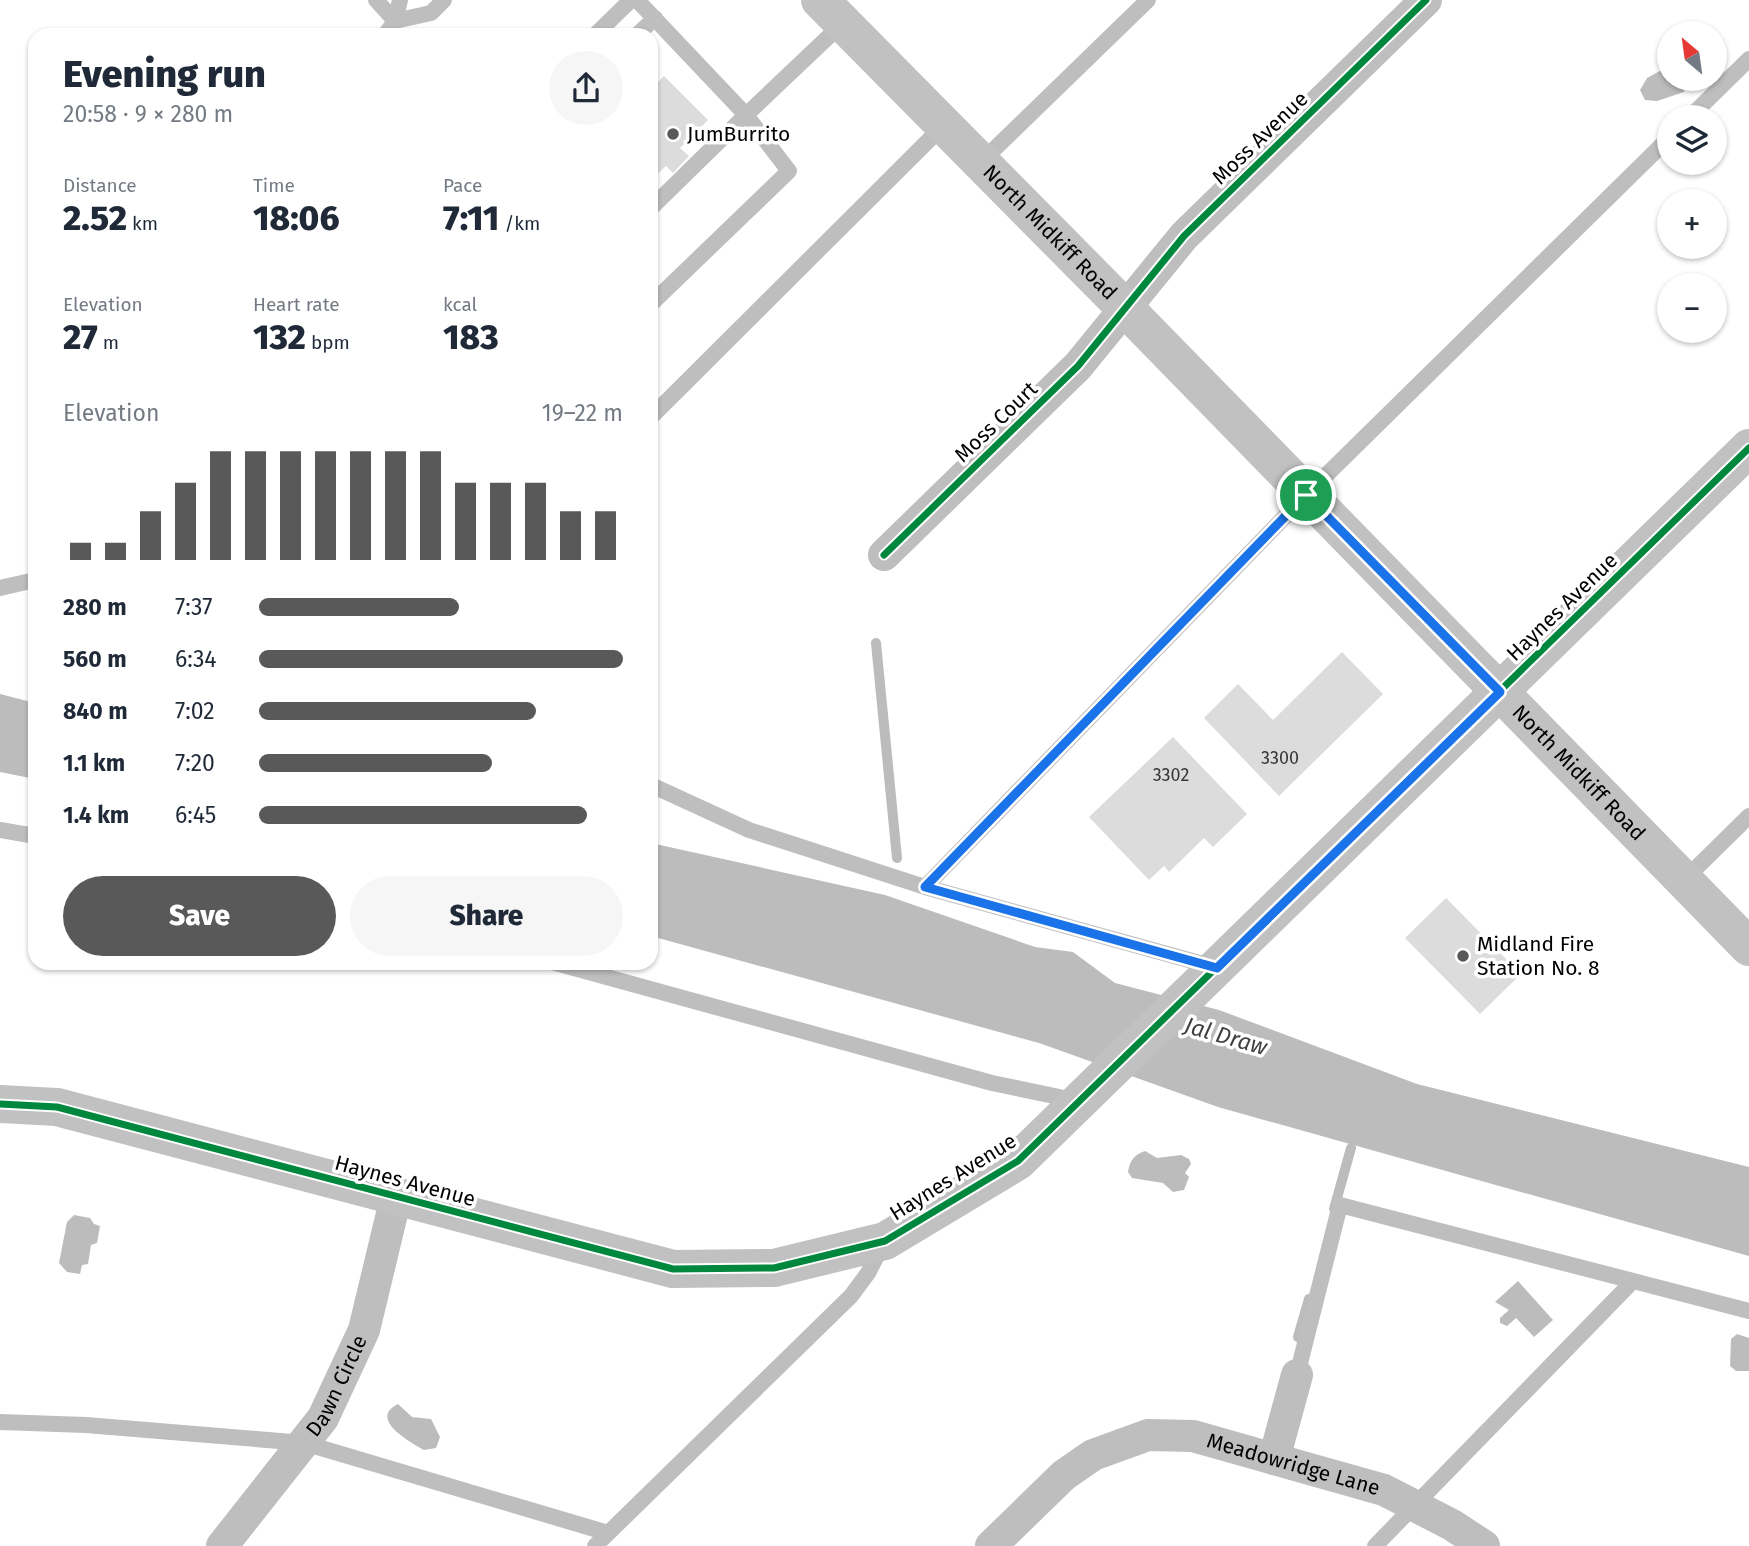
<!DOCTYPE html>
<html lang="en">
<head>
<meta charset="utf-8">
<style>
  body { margin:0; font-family:"Fira Sans",sans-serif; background:#f6f6f7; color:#1f2937; height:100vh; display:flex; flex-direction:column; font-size:26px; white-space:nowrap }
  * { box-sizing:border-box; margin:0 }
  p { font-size:23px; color:#747a83 }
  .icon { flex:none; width:38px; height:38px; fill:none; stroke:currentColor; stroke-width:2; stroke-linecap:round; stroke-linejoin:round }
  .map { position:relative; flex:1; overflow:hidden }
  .details { position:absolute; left:28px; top:28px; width:630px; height:942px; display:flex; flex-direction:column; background:#fff; border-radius:21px; box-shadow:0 2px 5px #0004 }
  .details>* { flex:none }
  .needle { width:46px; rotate:331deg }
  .tools { position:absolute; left:1657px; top:21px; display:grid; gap:14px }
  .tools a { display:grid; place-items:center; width:70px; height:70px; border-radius:50%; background:#fff; box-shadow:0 2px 5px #0004; font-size:35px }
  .pin { position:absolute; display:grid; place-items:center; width:60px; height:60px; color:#fff; margin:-30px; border:4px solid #fff; border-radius:50%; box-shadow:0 2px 7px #0007 }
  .round { display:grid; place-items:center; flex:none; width:74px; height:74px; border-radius:37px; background:#f6f6f7 }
  .summary { display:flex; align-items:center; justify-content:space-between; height:119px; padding:0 35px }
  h1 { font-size:38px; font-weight:800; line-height:52px }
  .stats { display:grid; grid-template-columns:repeat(3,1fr); gap:10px; height:119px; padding:7px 35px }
  .stats div { display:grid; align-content:center }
  .stats b { font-size:35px; font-weight:800 }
  .stats small { font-size:19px; font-weight:400 }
  .stats p { font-size:19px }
  .chart { height:196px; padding:14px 35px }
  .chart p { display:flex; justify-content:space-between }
  .chart svg { width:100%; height:126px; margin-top:7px; stroke:#595959; stroke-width:6 }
  .action { display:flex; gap:14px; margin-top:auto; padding:14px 35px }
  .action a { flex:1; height:80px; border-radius:42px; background:#595959; color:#fff; font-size:28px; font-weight:800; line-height:80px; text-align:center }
  .action a+a { background:#f6f6f7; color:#1f2937 }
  ul { padding:0 35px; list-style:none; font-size:23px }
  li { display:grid; grid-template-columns:112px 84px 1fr; align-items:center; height:52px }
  li i { height:18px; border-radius:9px; background:#595959 }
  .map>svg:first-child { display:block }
  .water { fill:#bcbcbc }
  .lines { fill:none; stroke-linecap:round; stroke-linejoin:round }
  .stream { stroke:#bcbcbc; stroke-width:10 }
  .building { fill:#dcdcdc }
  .lane { stroke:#bebebe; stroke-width:16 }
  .street { stroke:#bebebe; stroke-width:32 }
  .secondary { stroke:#c1c1c1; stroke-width:38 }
  .cycleway-casing { stroke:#fff; stroke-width:11 }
  .cycleway { stroke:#00873e; stroke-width:7 }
  .route-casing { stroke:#fff; stroke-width:14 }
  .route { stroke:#1a73e8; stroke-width:9 }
  .poi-dot { fill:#595959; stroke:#fff; stroke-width:2.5 }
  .labels { text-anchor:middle; stroke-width:7; stroke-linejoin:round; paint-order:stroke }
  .number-label { font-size:18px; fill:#373737 }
  .poi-label { font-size:21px; fill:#000; stroke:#fff; text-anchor:start }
  .street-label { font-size:21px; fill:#000; stroke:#fff }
  .water-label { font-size:23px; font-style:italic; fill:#404040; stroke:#fff }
</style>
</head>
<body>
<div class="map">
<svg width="1749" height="1546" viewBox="0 0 1749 1546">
  <rect width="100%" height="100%" fill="#fff"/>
  <path class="water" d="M1669,66L1670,79H1687L1684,92L1657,101L1645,100L1640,90L1647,78Z
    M0,694L35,703V779L0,772Z
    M651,843L885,895L1035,947L1073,952L1115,983L1219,1010L1417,1084L1749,1167V1256L1218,1107L1039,1043L651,936Z
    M1145,1151L1157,1158L1181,1155L1189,1159L1191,1164L1185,1173L1189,1177L1184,1190L1173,1192L1163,1183L1132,1178L1128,1172C1130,1160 1134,1155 1145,1151Z
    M74,1215L90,1218L94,1224L100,1226L97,1243L91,1245L88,1264L82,1265L80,1274L67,1272L59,1263L67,1222Z
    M1518,1281L1553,1320L1534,1337L1516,1318L1507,1326L1500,1323V1318L1509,1310L1495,1302Z
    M1737,1334L1749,1338V1371H1736L1730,1366L1731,1339Z
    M398,1404L412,1417L431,1419L440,1437L436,1448L424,1450C412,1443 367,1419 398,1404Z"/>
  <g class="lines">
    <path class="stream" d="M876,643L897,858
      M1334,1209L1351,1148
      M1298,1337L1309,1299"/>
  </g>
  <path class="building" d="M664,76L708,120L680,148L689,156L673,173L666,166L651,180V89Z
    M1342,652L1383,694L1279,796L1204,718L1238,684L1273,720Z
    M1173,737L1247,814L1213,847L1204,838L1169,872L1164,866L1149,880L1089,817Z
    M1446,898L1521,974L1480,1014L1405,938Z"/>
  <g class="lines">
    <path class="lane" d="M376,0L395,21L385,35
      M400,0L395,21L431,13L444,0
      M637,0L746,115L843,23
      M595,35L631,0
      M637,35L655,18
      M1690,117L1749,59
      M981,162L1148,0
      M651,208L746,115L789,171L651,304
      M651,417L943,126
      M0,588L35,580
      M651,785L749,830L925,887
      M0,830L35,836
      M1684,880L1749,816
      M552,962L992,1083L1078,1101
      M1214,967L925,887L1306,495L1670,137
      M1297,1375L1340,1205L1749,1311
      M0,1422L86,1425L304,1443L608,1533
      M595,1546L851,1296L868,1273L882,1246
      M1375,1546L1633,1281"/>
    <g class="street">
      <path d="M884,555L1078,366L1184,236L1426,0"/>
      <path d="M1274,1459L1297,1375"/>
      <path id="s1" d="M222,1546L323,1418L364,1330L396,1197"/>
      <path id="s2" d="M991,1546L1064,1475L1093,1455L1148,1435L1193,1436L1384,1490L1452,1525L1484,1546"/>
    </g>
    <g class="secondary">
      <path id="s3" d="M820,0L1124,307L1749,947"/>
      <path d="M0,1104L57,1107L673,1269L774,1268L885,1241L1018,1161L1749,448"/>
    </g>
    <defs>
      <path id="cycleway" d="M884,555L1078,366L1184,236L1426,0
        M0,1104L57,1107L673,1269L774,1268L885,1241L1018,1161L1749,448"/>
    </defs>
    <use href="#cycleway" class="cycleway-casing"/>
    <use href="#cycleway" class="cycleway"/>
  </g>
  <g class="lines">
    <defs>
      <path id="route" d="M1306,495L1500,692L1217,968L925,887Z"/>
    </defs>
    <use href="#route" class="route-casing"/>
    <use href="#route" class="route"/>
  </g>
  <g class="poi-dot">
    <circle cx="673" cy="134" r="7"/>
    <circle cx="1463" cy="956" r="7"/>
  </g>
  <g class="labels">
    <g class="number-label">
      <text x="1280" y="764">3300</text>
      <text x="1171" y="781">3302</text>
    </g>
    <g class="poi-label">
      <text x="687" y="141">JumBurrito</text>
      <text x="1477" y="951">Midland Fire<tspan x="1477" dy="24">Station No. 8</tspan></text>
    </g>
    <g class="street-label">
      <text transform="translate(1260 138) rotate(-44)" y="7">Moss Avenue</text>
      <text dy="7" stroke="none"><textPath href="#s3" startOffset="327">North Midkiff Road</textPath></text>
      <text transform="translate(996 422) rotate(-44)" y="7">Moss Court</text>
      <text transform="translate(1562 607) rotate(-44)" y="7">Haynes Avenue</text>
      <text dy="7" stroke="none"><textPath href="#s3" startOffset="1083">North Midkiff Road</textPath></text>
      <text transform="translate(953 1177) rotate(-32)" y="7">Haynes Avenue</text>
      <text transform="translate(405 1181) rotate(15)" y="7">Haynes Avenue</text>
      <text dy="7" stroke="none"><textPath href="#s1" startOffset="198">Dawn Circle</textPath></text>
      <text dy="7" stroke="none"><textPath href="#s2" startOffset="345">Meadowridge Lane</textPath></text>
    </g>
    <g class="water-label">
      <text transform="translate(1226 1036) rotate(16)" y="8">Jal Draw</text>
    </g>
  </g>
</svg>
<div class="tools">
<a><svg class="needle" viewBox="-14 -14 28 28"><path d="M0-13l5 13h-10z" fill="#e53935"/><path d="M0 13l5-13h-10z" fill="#747a83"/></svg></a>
<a><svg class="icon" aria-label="layers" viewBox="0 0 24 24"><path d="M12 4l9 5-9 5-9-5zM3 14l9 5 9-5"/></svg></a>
<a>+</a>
<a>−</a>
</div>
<div class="pin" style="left:1306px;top:495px;background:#1e9e55"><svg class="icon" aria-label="arrive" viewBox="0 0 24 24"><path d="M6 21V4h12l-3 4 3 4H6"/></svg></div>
<section class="details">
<div class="summary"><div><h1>Evening run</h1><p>20:58 · 9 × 280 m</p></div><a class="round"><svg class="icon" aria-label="share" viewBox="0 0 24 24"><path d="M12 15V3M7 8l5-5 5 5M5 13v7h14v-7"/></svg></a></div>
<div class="stats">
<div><p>Distance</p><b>2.52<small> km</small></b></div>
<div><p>Time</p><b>18:06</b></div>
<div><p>Pace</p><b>7:11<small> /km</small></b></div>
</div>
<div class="stats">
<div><p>Elevation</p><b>27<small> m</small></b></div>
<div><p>Heart rate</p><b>132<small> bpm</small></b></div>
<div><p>kcal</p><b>183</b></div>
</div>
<div class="chart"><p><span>Elevation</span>19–22 m</p>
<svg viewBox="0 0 160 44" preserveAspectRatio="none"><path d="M5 44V38M15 44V38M25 44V27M35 44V17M45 44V6M55 44V6M65 44V6M75 44V6M85 44V6M95 44V6M105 44V6M115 44V17M125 44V17M135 44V17M145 44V27M155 44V27"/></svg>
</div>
<ul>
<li><b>280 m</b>7:37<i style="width:55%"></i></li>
<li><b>560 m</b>6:34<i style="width:100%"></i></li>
<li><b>840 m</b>7:02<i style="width:76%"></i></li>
<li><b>1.1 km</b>7:20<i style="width:64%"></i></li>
<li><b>1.4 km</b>6:45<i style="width:90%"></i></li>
</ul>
<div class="action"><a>Save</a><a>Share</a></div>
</section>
</div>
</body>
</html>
